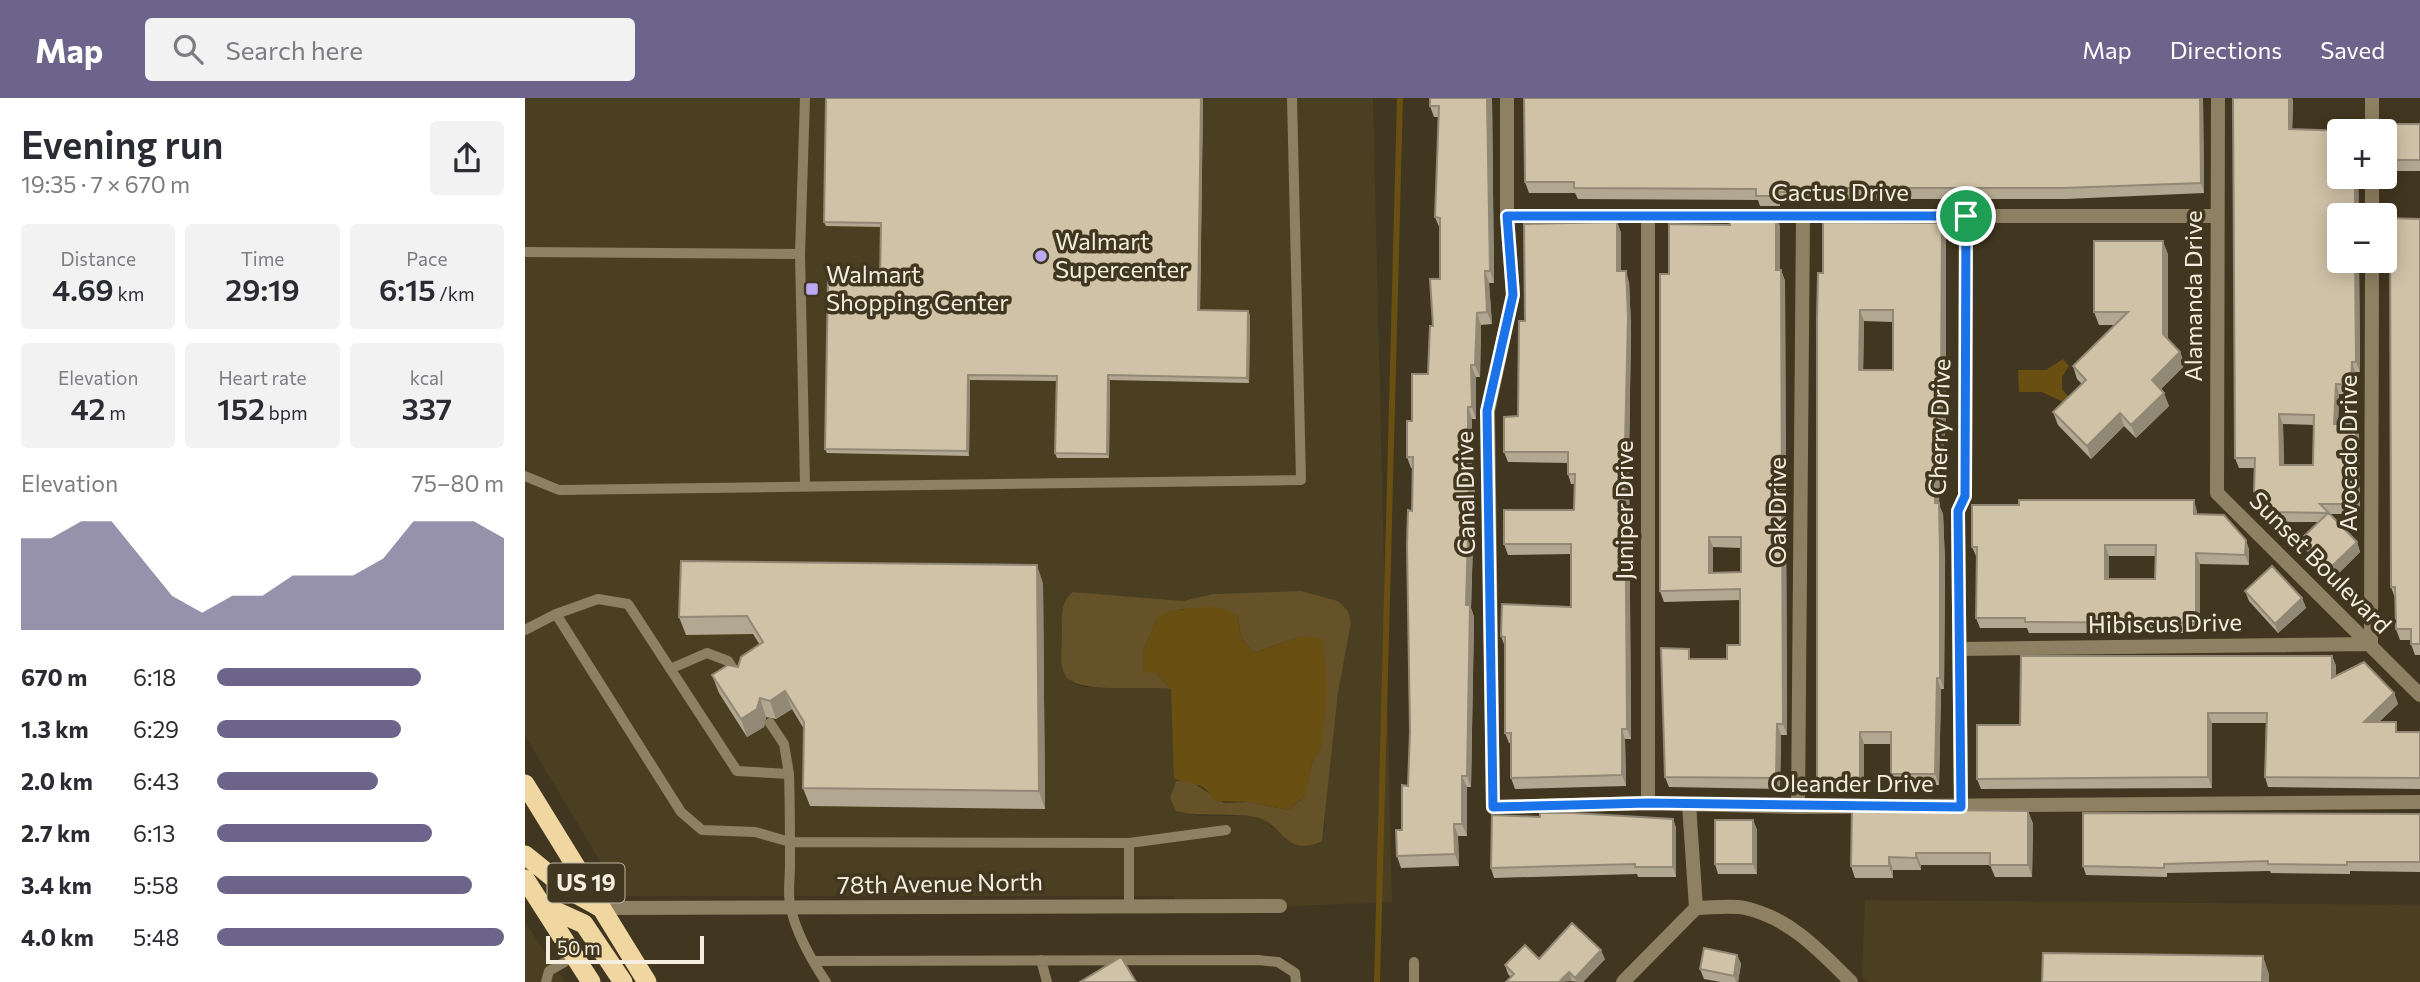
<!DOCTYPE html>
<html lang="en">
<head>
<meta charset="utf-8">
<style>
  body { margin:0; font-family:Commissioner,sans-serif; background:#f2f2f3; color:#2b2b33; height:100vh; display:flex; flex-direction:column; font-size:26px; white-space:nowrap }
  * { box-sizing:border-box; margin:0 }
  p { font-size:23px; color:#7c7c81 }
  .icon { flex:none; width:38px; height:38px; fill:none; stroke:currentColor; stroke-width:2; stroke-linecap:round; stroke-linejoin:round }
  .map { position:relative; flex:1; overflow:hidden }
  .panel { display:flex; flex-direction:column; background:#fff; width:525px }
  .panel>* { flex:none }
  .fabs { position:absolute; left:1802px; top:21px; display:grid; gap:14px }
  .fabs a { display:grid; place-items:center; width:70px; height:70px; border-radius:7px; background:#fff; box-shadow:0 4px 18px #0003; font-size:35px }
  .scale { position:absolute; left:21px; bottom:18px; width:158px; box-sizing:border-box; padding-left:7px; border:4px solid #f5eee0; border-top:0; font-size:19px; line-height:24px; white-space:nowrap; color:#f5eee0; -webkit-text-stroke:5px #41361f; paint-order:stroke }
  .pin { position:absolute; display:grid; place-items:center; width:60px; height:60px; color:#fff; margin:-30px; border:4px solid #fff; border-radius:50%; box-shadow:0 2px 7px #0007 }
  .round { display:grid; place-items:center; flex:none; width:74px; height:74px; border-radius:7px; background:#f2f2f3 }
  .overview { display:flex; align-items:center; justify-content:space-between; height:119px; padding:0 21px }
  h1 { font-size:38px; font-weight:600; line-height:52px }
  .metrics { display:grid; grid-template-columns:repeat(3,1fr); gap:10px; height:119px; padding:7px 21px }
  .metrics div { display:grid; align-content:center; border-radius:7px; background:#f2f2f3; text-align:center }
  .metrics b { font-size:30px; font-weight:600 }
  .metrics small { font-size:19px; font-weight:400 }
  .metrics p { font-size:19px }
  .chart { height:196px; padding:14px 21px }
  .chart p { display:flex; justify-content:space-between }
  .chart svg { width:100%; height:126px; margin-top:7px; fill:#6c648a; opacity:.7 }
  ul { padding:0 21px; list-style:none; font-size:23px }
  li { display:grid; grid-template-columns:112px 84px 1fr; align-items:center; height:52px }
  li i { height:18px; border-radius:9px; background:#6c648a }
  header { display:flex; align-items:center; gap:42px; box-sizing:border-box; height:98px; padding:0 35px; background:#6c648a; color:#fff }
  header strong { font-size:33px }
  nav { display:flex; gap:38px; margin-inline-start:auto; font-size:24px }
  .search { width:490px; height:63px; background:#f2f2f3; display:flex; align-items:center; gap:18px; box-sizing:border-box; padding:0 24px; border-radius:7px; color:#7c7c81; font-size:26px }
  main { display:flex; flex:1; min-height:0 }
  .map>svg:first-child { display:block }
  .built { fill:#4b3f21; fill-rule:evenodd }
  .green { fill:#655229 }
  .water { fill:#695012 }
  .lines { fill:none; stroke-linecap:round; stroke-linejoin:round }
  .stream { stroke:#695012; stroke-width:6 }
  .service { stroke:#8e8062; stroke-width:10 }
  .minor { stroke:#8e8062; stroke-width:14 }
  .trunk { stroke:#f0d6a0; stroke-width:19 }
  .wall { fill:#b2a790; fill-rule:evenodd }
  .shaded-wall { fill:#918875 }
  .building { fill:#cfc2a7; stroke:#918875; stroke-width:2; fill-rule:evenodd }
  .route-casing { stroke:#fff; stroke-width:14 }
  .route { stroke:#1a73e8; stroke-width:9 }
  .poi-dot { fill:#bca9f5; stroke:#41361f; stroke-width:2.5 }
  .labels { text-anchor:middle; stroke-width:7; stroke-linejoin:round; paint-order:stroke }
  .shield { fill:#41361f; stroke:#bfb7a6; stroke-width:2 }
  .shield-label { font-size:23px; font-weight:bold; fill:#f5eee0 }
  .street-label { font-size:24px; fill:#f5eee0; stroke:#41361f }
  .poi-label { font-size:24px; fill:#f5eee0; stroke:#41361f; text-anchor:start }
</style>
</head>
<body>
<header>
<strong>Map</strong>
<div class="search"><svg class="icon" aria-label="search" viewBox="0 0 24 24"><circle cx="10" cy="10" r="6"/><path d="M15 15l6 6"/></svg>Search here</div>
<nav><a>Map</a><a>Directions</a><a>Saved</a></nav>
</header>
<main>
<section class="panel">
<div class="overview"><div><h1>Evening run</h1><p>19:35 · 7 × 670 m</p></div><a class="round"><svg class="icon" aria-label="share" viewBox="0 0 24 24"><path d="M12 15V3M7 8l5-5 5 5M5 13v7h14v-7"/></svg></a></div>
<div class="metrics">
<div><p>Distance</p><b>4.69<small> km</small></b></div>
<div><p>Time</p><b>29:19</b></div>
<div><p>Pace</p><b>6:15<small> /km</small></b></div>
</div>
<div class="metrics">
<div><p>Elevation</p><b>42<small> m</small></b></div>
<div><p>Heart rate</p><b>152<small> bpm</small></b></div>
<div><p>kcal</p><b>337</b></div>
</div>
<div class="chart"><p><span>Elevation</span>75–80 m</p>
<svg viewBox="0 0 160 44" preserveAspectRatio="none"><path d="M0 44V12L10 12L20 6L30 6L40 19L50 32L60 38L70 32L80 32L90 25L100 25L110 25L120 19L130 6L140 6L150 6L160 12V44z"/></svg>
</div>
<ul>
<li><b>670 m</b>6:18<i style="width:71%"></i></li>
<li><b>1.3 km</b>6:29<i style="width:64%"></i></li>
<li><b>2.0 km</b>6:43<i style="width:56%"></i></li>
<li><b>2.7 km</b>6:13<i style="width:75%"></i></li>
<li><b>3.4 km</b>5:58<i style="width:89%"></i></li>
<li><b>4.0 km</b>5:48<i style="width:100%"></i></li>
</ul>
</section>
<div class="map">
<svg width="1895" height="884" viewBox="0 0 1895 884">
  <rect width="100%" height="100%" fill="#41361f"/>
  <path class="built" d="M0,0H848L867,804L650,813V798H96L0,638ZM776,493L812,503L823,513L826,525L813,594L800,700V734L747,730L742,723L725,718H674L651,713L645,700L651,683L646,591L623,588L558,589L545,583L549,494L658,503L688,496Z
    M1340,802L1895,807V884H1343L1337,879Z
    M0,824L40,884H0Z"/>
  <path class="green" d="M776,493L813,503L823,513L826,525L813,594L797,743C764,758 760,734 741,723C725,713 681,719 660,715L651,713L645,700L651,683L667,684L699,705L724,704L763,712L779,699L787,665L797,648L776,538L729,555L716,540L713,518L658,511L633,519L618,554V575H632L646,591C623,587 551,597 540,577C534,566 537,551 537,539C537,522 534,505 548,494L658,503L688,496Z"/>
  <path class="water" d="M1538,261L1544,268L1537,279V291L1543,298L1538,304L1517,294H1494L1493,272H1521Z
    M680,508L698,511L713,518L716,540L729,555L776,538L798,541L802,590L797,649L787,665L780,698L763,712L724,704L689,703C678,680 666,690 649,680L646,591L632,575H618V554L633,519L642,514Z"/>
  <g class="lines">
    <path class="stream" d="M852,884L875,0"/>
    <path class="service" d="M280,0L275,156L280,387
      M0,154L275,156
      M0,378L34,392L776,382L767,0
      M0,532L31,516
      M145,571L182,555L203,563L213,578
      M245,625L259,646L264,676
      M604,745V807
      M516,862L522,884
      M288,863L733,862L753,864L770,875L771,884
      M889,864V884
      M21,884L24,873L50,858
      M301,884C287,863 272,837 266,811C262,798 265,782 265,768C265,737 265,707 264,676L212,673L103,506L73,501L31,516L156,714L177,732L230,734L265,744L604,745L701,732"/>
    <path class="minor" d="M982,0V118L988,196L963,313L968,709L1123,705L1273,709L1895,704
      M1693,0L1692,395L1895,597
      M1847,33V0
      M1847,117V79
      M982,118H1691
      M1123,118V705
      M1435,551L1846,546L1847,163
      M1164,706L1171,810
      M1273,709L1278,118
      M1436,709L1433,413L1440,398L1441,118
      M77,810L755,808
      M1171,810C1187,810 1205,807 1220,810C1265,820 1295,853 1326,884
      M1098,884L1171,810"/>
    <path class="trunk" d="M0,686L122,884
      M0,757L42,791L76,810
      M0,781L66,884
      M17,807L59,826L98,884"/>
  </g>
  <path class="wall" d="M678,0L675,212L725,217L724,285L585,282L584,360H532L530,355L531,283L445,282L444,358L302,355L300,351L355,182L356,129L301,128L299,124Z
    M905,0H967L969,185H964L967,226L956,227L955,279H951V321H947V371L950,378L946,510L949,519L946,689H942V738H933L934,768L876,770L872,758L883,688L885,633L888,370H886L882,359L887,323L903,276L915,181V131L910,119L914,19H909L905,8Z
    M999,0H1678L1679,95L1541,101H1270V105H1255V108H1235L1233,102L1053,101L1050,95H1004L1000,84Z
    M1708,0H1767L1768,3L1767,31L1833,79L1834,117H1815V163H1834L1835,274H1830L1829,297L1814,296L1813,326L1834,336L1835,416H1805L1832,444L1835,454L1809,480L1780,451L1776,441L1793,424H1755L1732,403L1729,393V370H1714L1710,360ZM1758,326L1789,327L1788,367H1759Z
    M1895,26V73H1870L1866,62Z
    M1895,121V557H1890L1886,546V542H1875L1871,531L1870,500L1866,489Z
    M1092,124L1096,135V173L1104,184L1106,229L1104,359L1106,641H1100L1101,688L990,691L986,680V645H984L980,635V549L976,538L1046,509V456L983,457L979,446L1049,412V386H1046L1043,376V365L983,364L979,354L993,318L1000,223Z
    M1255,128V172H1256L1260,183L1262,637H1256L1255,691L1144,689L1140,679L1167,561H1202L1215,547V502L1139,504L1135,493L1144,176ZM1188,449L1216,450V474L1188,475Z
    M1421,136V313L1418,362H1415L1414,407L1418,416L1420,464L1419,591H1416L1414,687H1371L1366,676V646H1339V692H1296L1292,681L1298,175ZM1339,223L1368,224V272H1338Z
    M1643,156V241L1655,254L1660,267L1636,291L1644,308L1611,340L1599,328L1566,361L1533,327L1528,314L1557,286L1552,281L1548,268L1590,227H1574L1569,214Z
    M1672,413V416L1721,442L1724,452V467L1675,466V535H1504L1502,530H1455L1451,520L1452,460L1447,449ZM1584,458H1631L1630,481H1584Z
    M518,485L520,711L285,708L278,690L279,631L267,611L251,621L241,619L239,629L222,639L194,595L187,577L213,569L235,547L228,536L161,537L154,519Z
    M1720,493L1777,500L1781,510L1753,535L1724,503Z
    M1807,558L1811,568V578L1869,595L1873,606L1854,624L1875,634H1895V691L1743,689L1740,679L1741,625H1687V690L1456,691L1452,681L1495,627Z
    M1503,713L1508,726L1507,779H1470L1465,767H1396V772H1368V780H1330L1326,768Z
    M1895,716V774L1825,773V776L1746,775L1745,773L1642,775V779L1561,777L1558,768Z
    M1015,719L1148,721L1151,730V779H1113L1112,776L969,780L966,770Z
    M1228,722L1232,732V776H1193L1190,766Z
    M1212,857L1216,866L1213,884H1196L1179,881L1175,871Z
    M1014,861H1080L1058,884L986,879L983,876L980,867Z"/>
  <path class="shaded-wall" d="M676,0H678L675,217L673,212Z
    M962,0H967L969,185L965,173Z
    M1675,0H1678L1679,95L1676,85Z
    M1764,0H1767L1768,3L1767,41L1764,31Z
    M1830,79H1833L1834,117H1830Z
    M1251,117L1255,128V183L1251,172Z
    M1092,124L1096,135V184L1092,173Z
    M1417,125L1421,136V313L1418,362L1414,351Z
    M1638,143L1643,156V249L1638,236Z
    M1830,163H1834L1835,274L1831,264Z
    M1256,172L1260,183L1262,637L1258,626Z
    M960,173L964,185L967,226L962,214Z
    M1101,173L1104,184L1106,229L1104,359L1106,641L1102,631L1100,348Z
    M1335,212L1339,223L1338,283L1334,272Z
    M723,213L725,217L724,285L722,280Z
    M952,215L956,227L955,279L950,267Z
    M1655,254L1660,267L1632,295L1627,282Z
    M1827,264L1830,274L1829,297L1826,287Z
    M946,267L951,279V321L947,309Z
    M443,277L445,282L444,358L442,353Z
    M583,277L585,282L584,360L582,356Z
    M1811,286L1814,296L1813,336L1809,326Z
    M1639,295L1644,308L1611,340L1606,327Z
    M943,309L947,321V371L950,378L946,510L949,519L946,689L942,678L941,507Z
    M1595,315L1599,328L1566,361L1562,348Z
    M1754,316L1758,326L1759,377L1755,367Z
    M1831,326L1834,336L1835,416L1831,406Z
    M1411,351L1415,362L1414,407L1418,416L1420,464L1419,591L1415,580L1410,405Z
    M1669,402L1672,413V427L1669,416Z
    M1184,439L1188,449V485L1184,475Z
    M1721,442L1724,452V467L1720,457Z
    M1832,444L1835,454L1809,480L1805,470Z
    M1580,447L1584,458V491L1580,481Z
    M1671,455L1675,466V535L1671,525Z
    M512,467L518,485L520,711L514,693Z
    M1777,500L1781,510L1753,535L1750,526Z
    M1807,558L1811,568V590L1807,580Z
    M1412,580L1416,591L1414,687L1410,676Z
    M260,593L267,611L251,621L245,603Z
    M1869,595L1873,606L1843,634L1839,624Z
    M235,600L241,619L239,629L222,639L216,621Z
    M1683,615L1687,625V690L1683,679Z
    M1252,626L1256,637L1255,691L1251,680Z
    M1097,631L1100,641L1101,688L1097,677Z
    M1335,634L1339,646V692L1335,681Z
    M937,678L942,689V738L937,726Z
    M1503,713L1508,726L1507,779L1503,767Z
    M1148,721L1151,730V779L1148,769Z
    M1228,722L1232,732V776L1228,766Z
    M929,726L933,738L934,768L930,756Z
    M1391,755L1396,767V772L1391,760Z
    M1364,759L1368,772V780L1364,768Z
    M1076,852L1080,861L1058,884H1052L1050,880Z
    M1212,857L1216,866L1213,884H1211L1209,878Z
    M1738,858L1744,876V884H1737Z
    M1044,874L1047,883L1034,884Z"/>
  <path class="building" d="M301,0H676L673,212L723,213L722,280L583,277L582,356L530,355L532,278L443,277L442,353L300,351L303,181L355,182L356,125L299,124Z
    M905,0H962L965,173H960L962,214L952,215L950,267H946L947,309H943V366H945L941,507H945L942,678H937V726H929L930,756L872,758L871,732H877V687L883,688L885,633L882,447L883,412L887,413L888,359H882V323H887V276H903L905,228H908L905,181H915V120L910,119L914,8H905Z
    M999,0H1675L1676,85L1538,90H1266V94H1252V98H1231V91L1049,90V84H1000Z
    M1708,0H1764V31L1826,33H1815V79H1830V117H1815V163H1830L1831,264H1827L1826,287L1811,286L1809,326H1831V406H1795L1832,444L1805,470L1776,441L1803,415L1751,414L1729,393L1730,360H1710ZM1754,316L1789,317L1788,367H1755Z
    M1866,26H1895V62H1866Z
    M1231,117H1251V172H1256L1258,626H1252L1251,680L1140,679L1136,550L1164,551V561H1202V547H1215V491L1135,493V176H1144V126L1205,127V123H1232ZM1184,439H1216V474L1184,475Z
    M1865,120L1895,121V546H1886V531H1871L1870,489H1866Z
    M1092,124V173H1101L1103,219L1100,348L1102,631H1097V677L986,680V635H980V539L976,538L977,506L1046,509V446H979V412H1049L1050,376H1043V354H979V319L993,318L994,223H1000L999,126Z
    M1298,124L1417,125L1416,302L1414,351H1411L1410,405H1414L1415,453V580H1412L1410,676H1366V634H1335V681H1292V221L1293,175H1298ZM1335,212H1368V272H1334Z
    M1569,143H1638V236L1655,254L1627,282L1639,295L1606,327L1595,315L1562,348L1528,314L1561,282L1548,268L1603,214H1569Z
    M1494,402H1669V416L1699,417L1721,442L1720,457L1671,455V525L1500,524V520H1451L1452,449H1447V407H1494ZM1580,447H1631L1630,481H1580Z
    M156,463L512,467L514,693L278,690L279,624L260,593L245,603L235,600L232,611L216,621L187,577L203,567L213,569L216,559L238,544L222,518L154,519Z
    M1747,468L1777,500L1750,526L1720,493Z
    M1496,558H1807V580L1839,564L1869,595L1839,624H1871V634H1895V680L1740,679L1742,615H1683V679L1452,681V627H1495Z
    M1327,711L1503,713V767H1465V755H1391V760L1364,759V768H1326Z
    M1015,715H1048L1148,721V769H1110V766L966,770L967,717L1015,719Z
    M1558,715L1895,716V764H1822V767L1743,766V763L1639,766V770L1558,768Z
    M1190,722H1228V766H1190Z
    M1047,825L1076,852L1050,880L1044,874L1034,884H981L989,876L980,867L1000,847L1014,861Z
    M1179,850L1212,857L1209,878L1175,871Z
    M1518,855L1738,858L1737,884H1517Z
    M596,859L611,884H555Z"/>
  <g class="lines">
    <defs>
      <path id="route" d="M982,118H1441L1440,398L1433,413L1436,709L1123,705L968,709L962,313L988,197Z"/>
    </defs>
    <use href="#route" class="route-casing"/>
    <use href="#route" class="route"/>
  </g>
  <g class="poi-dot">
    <circle cx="516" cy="158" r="7"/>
    <rect x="280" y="184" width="14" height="14" rx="3.5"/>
  </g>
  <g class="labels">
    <rect class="shield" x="22.5" y="765.5" width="77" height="39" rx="5"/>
    <g class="shield-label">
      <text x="61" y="793">US 19</text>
    </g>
    <g class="street-label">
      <text x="1315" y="103">Cactus Drive</text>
      <text transform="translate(1669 198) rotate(-90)" y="8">Alamanda Drive</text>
      <text transform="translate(1415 329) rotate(-88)" y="8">Cherry Drive</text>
      <text transform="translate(1824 355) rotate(-90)" y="8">Avocado Drive</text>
      <text transform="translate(941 395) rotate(-91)" y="8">Canal Drive</text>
      <text transform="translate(1100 412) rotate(-90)" y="8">Juniper Drive</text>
      <text transform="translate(1253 413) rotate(-90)" y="8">Oak Drive</text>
      <text transform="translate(1795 465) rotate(45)" y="8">Sunset Boulevard</text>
      <text transform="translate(1640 526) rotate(-1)" y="8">Hibiscus Drive</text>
      <text x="1327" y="694">Oleander Drive</text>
      <text transform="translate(415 786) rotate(-1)" y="8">78th Avenue North</text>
    </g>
    <g class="poi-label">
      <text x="530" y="152">Walmart<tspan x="530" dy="28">Supercenter</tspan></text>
      <text x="301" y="185">Walmart<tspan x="301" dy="28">Shopping Center</tspan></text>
    </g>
  </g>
</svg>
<div class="fabs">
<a>+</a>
<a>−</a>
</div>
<div class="scale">50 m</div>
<div class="pin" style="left:1441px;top:118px;background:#1e9e55"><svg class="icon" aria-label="arrive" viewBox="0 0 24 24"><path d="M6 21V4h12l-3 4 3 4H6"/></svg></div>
</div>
</main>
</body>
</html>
